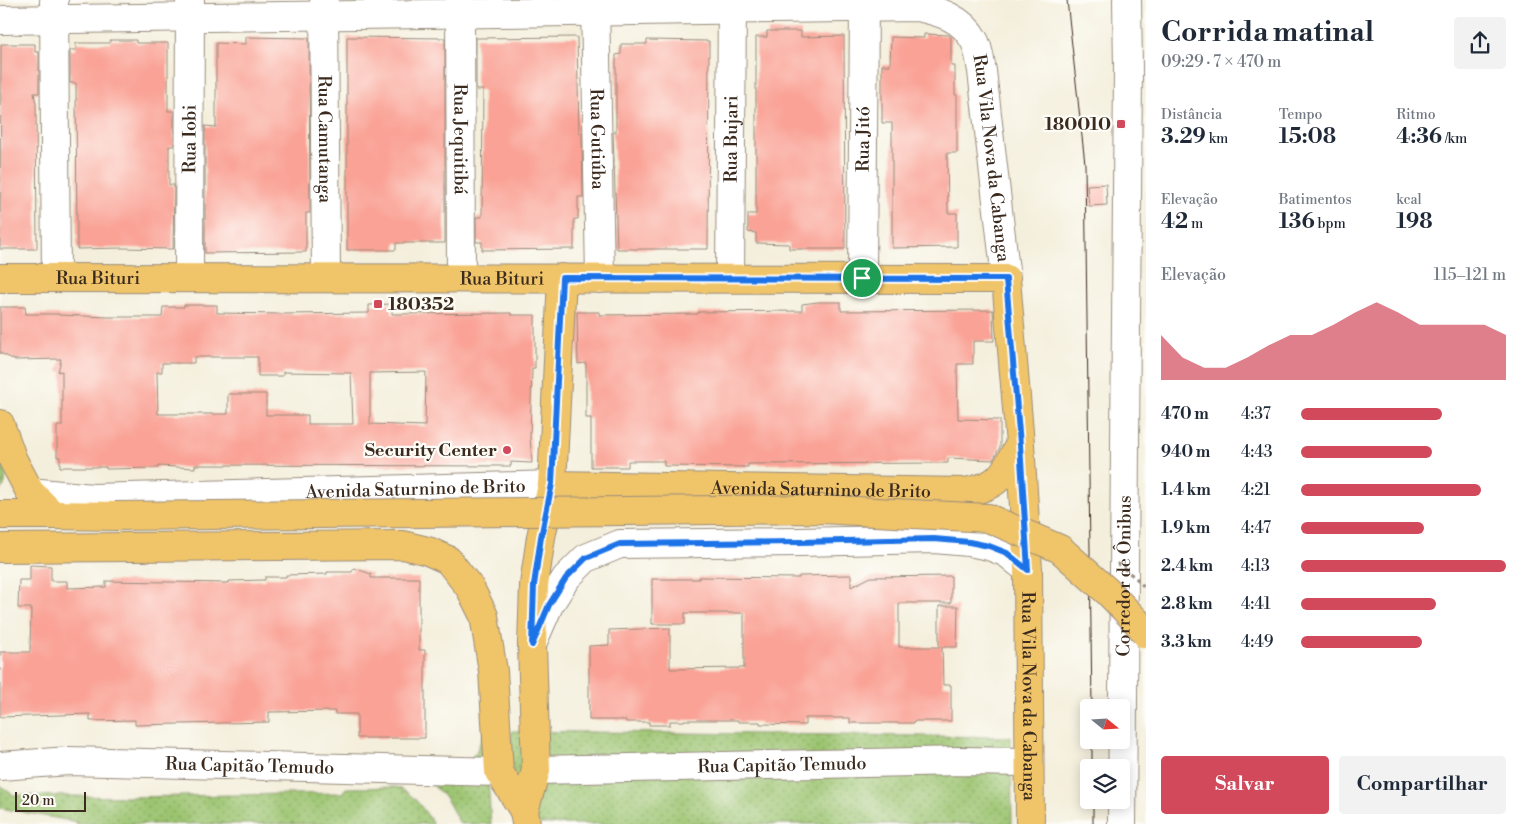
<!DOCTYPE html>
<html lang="pt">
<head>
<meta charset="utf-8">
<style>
  body { margin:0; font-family:"Libre Bodoni",serif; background:#f2f2f3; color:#1f2937; height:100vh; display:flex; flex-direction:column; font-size:19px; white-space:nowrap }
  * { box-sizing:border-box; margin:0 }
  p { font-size:16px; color:#747a83 }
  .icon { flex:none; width:28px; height:28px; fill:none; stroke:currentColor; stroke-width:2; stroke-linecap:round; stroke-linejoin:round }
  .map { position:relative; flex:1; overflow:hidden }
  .panel { display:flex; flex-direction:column; background:#fff; width:375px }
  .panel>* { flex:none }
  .needle { width:32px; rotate:108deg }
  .buttons { position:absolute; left:1080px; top:699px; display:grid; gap:10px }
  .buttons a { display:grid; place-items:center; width:50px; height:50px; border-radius:5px; background:#fff; box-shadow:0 2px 12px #0003; font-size:25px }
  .scale { position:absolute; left:15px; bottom:12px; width:71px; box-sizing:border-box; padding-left:5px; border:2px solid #3b2a1e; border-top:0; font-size:14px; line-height:18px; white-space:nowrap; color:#3b2a1e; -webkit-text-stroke:4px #fdfcf7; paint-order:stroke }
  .pin { position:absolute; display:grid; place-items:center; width:42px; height:42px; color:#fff; margin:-21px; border:2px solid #fff; border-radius:50%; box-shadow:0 1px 5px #0007 }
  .round { display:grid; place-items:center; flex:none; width:52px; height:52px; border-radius:5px; background:#f2f2f3 }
  .summary { display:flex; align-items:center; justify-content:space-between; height:85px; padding:0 15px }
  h1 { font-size:28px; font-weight:800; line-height:38px }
  .metrics { display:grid; grid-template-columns:repeat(3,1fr); gap:8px; height:85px; padding:5px 15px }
  .metrics div { display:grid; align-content:center }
  .metrics b { font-size:21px; font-weight:800 }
  .metrics small { font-size:14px; font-weight:400 }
  .metrics p { font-size:14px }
  .chart { height:140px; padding:10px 15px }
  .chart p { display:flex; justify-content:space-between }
  .chart svg { width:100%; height:90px; margin-top:5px; fill:#d1495b; opacity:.7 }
  .cta { display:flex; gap:10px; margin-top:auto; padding:10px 15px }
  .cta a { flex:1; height:58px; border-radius:5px; background:#d1495b; color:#fff; font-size:20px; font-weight:800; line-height:58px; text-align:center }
  .cta a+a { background:#f2f2f3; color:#1f2937 }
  ul { padding:0 15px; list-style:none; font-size:16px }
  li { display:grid; grid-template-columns:80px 60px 1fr; align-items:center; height:38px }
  li i { height:12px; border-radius:6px; background:#d1495b }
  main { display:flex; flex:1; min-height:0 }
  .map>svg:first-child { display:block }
  .park { fill:url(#park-dots); stroke:#6b7747 }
  .building { fill:#faa295; fill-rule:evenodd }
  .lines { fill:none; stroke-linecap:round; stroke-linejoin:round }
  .minor-casing { stroke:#988c7d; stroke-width:30 }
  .major-casing { stroke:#988c7d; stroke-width:30 }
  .highway-casing { stroke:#988c7d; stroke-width:30 }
  .minor { stroke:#fff; stroke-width:28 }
  .major { stroke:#f0c469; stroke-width:28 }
  .highway { stroke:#f0c469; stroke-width:28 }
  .tram { stroke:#3b2a1e; stroke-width:1 }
  .highway-bridge-casing { stroke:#988c7d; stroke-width:30; stroke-linecap:butt }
  .path-bridge { stroke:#988c7d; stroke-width:3; stroke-dasharray:4 4; stroke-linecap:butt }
  .highway-bridge { stroke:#f0c469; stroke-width:28 }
  .route-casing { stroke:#fff; stroke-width:10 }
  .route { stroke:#1a73e8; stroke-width:6 }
  .poi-dot { fill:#d1495b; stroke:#fdfcf7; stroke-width:2 }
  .labels { text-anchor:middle; stroke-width:4.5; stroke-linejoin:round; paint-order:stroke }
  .poi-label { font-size:18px; font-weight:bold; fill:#3b2a1e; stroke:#fdfcf7; text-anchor:end }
  .street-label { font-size:18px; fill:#3b2a1e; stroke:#fdfcf7 }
</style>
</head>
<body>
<main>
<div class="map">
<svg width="1146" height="824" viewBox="0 0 1146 824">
  <defs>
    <pattern id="park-dots" width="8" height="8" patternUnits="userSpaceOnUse" patternTransform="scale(1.25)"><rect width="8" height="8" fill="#9bc470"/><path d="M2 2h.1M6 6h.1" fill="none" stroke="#809f5b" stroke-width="1.8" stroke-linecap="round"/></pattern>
  </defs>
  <rect width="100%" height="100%" fill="#fdfcf7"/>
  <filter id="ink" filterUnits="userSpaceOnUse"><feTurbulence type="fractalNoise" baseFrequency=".02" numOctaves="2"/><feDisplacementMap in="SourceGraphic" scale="10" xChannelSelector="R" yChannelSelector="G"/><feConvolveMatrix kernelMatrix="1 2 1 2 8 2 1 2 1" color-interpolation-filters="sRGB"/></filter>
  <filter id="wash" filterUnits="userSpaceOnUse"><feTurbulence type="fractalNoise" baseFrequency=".0096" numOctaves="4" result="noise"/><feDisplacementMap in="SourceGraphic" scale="20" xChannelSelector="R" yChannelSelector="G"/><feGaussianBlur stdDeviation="1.12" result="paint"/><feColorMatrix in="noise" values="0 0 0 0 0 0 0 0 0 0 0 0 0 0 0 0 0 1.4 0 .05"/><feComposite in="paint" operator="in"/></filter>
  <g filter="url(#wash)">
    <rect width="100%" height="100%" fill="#f4efdc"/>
    <path class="park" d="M0,456C5,470 10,479 0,492Z
      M485,731L491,824H460L447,800L431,783L471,758L476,752Z
      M512,731L1011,737L1012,824H517L511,748Z
      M0,785L13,795L129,797L342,793L346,788L396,787C412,792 425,810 433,824H76L77,822L0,808Z"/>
    <g id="blocks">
      <path class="building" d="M767,31H801V37L844,36L845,249H789V244L756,243V233L748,232V214H756V37H767Z
        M924,34L949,35L951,37V66H955V95H957V153H947L948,213H957V247L892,248V123H882V65H890L891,37L924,38Z
        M246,37L309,38L310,213H306V252L205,253V126L216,127V43L246,44Z
        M347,37L445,38V243H396V250H347Z
        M577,37L579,133H582L583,197H578V219H574V249L482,250V242H476V217H482L483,90H476V38Z
        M110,40H136V43H168V111H174V146H169V185H174L173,249L123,248L77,249L76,83H70V50H76V43H110Z
        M647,40L709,41L708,249H617L613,132H616V55L621,54V44H647Z
        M1,44H35V52H39V93H34L36,104L37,249H0Z
        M1106,184L1107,205L1089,206L1087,185Z
        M818,302H841V311L993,310L994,341H973V364H957L958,419L1000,420V447L993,460L948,458V463L748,464V467L664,466V461H628V467H591V418H586V363L578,364L577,312H599V315L698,314V312L802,311V304Z
        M392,304V314L511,313V315H535V368H532L530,437L532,463L511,462V466L195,465V468L158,466V468L106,469V467H60V457H57V426H62V371L58,372L61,359L15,360L0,353V307H25L26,314H59V315L108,317H162L163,307H184V305H217V313L283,314L369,313V305ZM194,357H258V376H283V372L351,373L353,424H308V415H266V394H228V414H158L157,372H162V363H194ZM426,372L425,426L370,424V373Z
        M30,565L51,566V581H67V588L106,587V581L229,583V581L265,580V577H286V575L327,574V572H352L354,568L371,574V578H419V650H425V738H357V714H335V711L269,712V722L135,725V720L90,721V714L0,717V652H30L31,608H18L19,580H30Z
        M851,575V587L871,577L951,576V603H899V647H939V606H958L957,647H942L943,685H951V721H914V723H850V718H805V725L760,724V722H738V720H684V721H670V725H649V722H626V720H589V646L609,645V630L670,628V669L744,668V613H685V624H652V579H699V577L799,578V576Z"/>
    </g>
  </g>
  <g filter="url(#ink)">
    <use href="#blocks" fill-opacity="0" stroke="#988c7d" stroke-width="1"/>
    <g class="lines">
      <defs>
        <g id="minor">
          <path id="s1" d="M324,0L326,278"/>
          <path id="s2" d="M460,0L461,278"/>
          <path id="s3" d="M595,0L600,279"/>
          <path d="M54,1L56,278"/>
          <path id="s4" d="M0,20L918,7C941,12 962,18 974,40C979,48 980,61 982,71L1006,279"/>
          <path id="s5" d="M189,278L190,0"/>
          <path id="s6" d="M730,278L732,0"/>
          <path id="s7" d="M862,278L864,0"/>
          <path id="s8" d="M30,492L93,498L552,485"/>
          <path d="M532,644L549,605L566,578L586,558L620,544L799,542L934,539L969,542L989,546L1007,553L1028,570"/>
          <path id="s9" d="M0,766L69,761L499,772"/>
          <path id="s10" d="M536,770L963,761L1029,762"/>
          <path id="s11" d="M1122,824L1128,69L1127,0"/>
        </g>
        <g id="major">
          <path id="s12" d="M0,278L1006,279L1020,444L1028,570L1030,824"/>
          <path d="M0,424L13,460L30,492L53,515"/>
          <path id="s13" d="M552,485L966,492C1002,485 1003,474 1020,444"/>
          <path d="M0,515H53"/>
          <path d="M0,548L403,545L428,551L448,560L470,588L484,616L493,671L499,772L524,811"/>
          <path d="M526,823L524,811L536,770L532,645L534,585L541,537L552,485L562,278"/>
        </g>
        <path id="highway" d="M53,515L115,516"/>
      </defs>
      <use href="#minor" class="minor-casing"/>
      <use href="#major" class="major-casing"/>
      <use href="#highway" class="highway-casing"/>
      <use href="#minor" class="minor"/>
      <use href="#major" class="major"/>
      <use href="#highway" class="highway"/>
      <path class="tram" d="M1067,0L1085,164L1092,708
        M1092,740V768
        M1093,800V824"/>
      <defs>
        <path id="highway-bridge" d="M115,516L820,509L988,518L1060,549L1108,592L1141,626L1146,634"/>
      </defs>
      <use href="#highway-bridge" class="highway-bridge-casing"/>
      <path class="path-bridge" d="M1117,563L1137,579L1146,589"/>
      <use href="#highway-bridge" class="highway-bridge"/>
    </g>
  </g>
  <g class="lines" filter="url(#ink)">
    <defs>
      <path id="route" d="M562,278L1006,279L1020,444L1028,570L1007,553L989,546L969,542L934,539L799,542L620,544L586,558L566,578L549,605L532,645L534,585L541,537L552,484Z"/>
    </defs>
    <use href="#route" class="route-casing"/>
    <use href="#route" class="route"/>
  </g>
  <g class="poi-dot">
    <rect x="1116" y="119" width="10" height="10" rx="2.5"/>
    <rect x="373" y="299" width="10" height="10" rx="2.5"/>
    <circle cx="507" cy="450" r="5"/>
  </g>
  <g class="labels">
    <g class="poi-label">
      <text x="1111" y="130">180010</text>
      <text x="388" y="310" text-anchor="start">180352</text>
      <text x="497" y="456">Security Center</text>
    </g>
    <g class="street-label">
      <text dy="6" stroke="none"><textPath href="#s5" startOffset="139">Rua Iobi</textPath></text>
      <text dy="6" stroke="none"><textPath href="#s1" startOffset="139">Rua Camutanga</textPath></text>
      <text dy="6" stroke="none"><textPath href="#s2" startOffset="139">Rua Jequitibá</textPath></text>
      <text dy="6" stroke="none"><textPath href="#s3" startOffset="139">Rua Gutiúba</textPath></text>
      <text dy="6" stroke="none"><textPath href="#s6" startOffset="139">Rua Bujari</textPath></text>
      <text dy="6" stroke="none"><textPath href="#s7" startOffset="139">Rua Jitó</textPath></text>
      <text dy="6" stroke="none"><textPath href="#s4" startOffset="1105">Rua Vila Nova da Cabanga</textPath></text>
      <text dy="6" stroke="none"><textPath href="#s12" startOffset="98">Rua Bituri</textPath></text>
      <text dy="6" stroke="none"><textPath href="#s12" startOffset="502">Rua Bituri</textPath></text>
      <text dy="6" stroke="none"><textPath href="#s8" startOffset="386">Avenida Saturnino de Brito</textPath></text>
      <text dy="6" stroke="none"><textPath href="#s13" startOffset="269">Avenida Saturnino de Brito</textPath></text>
      <text dy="6" stroke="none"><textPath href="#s11" startOffset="248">Corredor de Ônibus</textPath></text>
      <text dy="6" stroke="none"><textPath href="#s12" startOffset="1424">Rua Vila Nova da Cabanga</textPath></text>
      <text dy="6" stroke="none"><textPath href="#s9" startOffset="250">Rua Capitão Temudo</textPath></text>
      <text dy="6" stroke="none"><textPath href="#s10" startOffset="246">Rua Capitão Temudo</textPath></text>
    </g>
  </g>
</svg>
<div class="buttons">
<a><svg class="needle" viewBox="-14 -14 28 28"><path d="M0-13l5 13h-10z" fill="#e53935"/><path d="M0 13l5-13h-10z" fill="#747a83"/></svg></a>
<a><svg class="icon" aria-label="layers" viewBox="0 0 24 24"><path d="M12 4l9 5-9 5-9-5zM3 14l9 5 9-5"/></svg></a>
</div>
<div class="scale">20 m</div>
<div class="pin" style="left:862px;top:278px;background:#1e9e55"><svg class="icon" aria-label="arrive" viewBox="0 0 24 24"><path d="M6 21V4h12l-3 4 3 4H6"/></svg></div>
</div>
<section class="panel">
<div class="summary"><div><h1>Corrida matinal</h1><p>09:29 · 7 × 470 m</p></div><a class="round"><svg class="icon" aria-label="share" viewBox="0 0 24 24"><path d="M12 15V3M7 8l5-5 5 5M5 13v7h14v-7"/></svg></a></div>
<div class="metrics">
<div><p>Distância</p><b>3.29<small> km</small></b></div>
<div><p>Tempo</p><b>15:08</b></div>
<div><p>Ritmo</p><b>4:36<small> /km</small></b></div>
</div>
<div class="metrics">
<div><p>Elevação</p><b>42<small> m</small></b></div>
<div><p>Batimentos</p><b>136<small> bpm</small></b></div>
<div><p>kcal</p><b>198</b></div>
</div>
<div class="chart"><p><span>Elevação</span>115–121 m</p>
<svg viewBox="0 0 160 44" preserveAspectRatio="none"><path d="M0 44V22L10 33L20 38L30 38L40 33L50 27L60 22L70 22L80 17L90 11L100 6L110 11L120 17L130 17L140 17L150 17L160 22V44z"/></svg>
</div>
<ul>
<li><b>470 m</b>4:37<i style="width:69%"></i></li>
<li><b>940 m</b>4:43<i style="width:64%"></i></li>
<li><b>1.4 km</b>4:21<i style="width:88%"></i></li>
<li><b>1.9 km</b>4:47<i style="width:60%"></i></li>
<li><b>2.4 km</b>4:13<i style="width:100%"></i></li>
<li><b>2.8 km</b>4:41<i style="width:66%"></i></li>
<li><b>3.3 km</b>4:49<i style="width:59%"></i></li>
</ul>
<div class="cta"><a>Salvar</a><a>Compartilhar</a></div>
</section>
</main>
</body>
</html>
